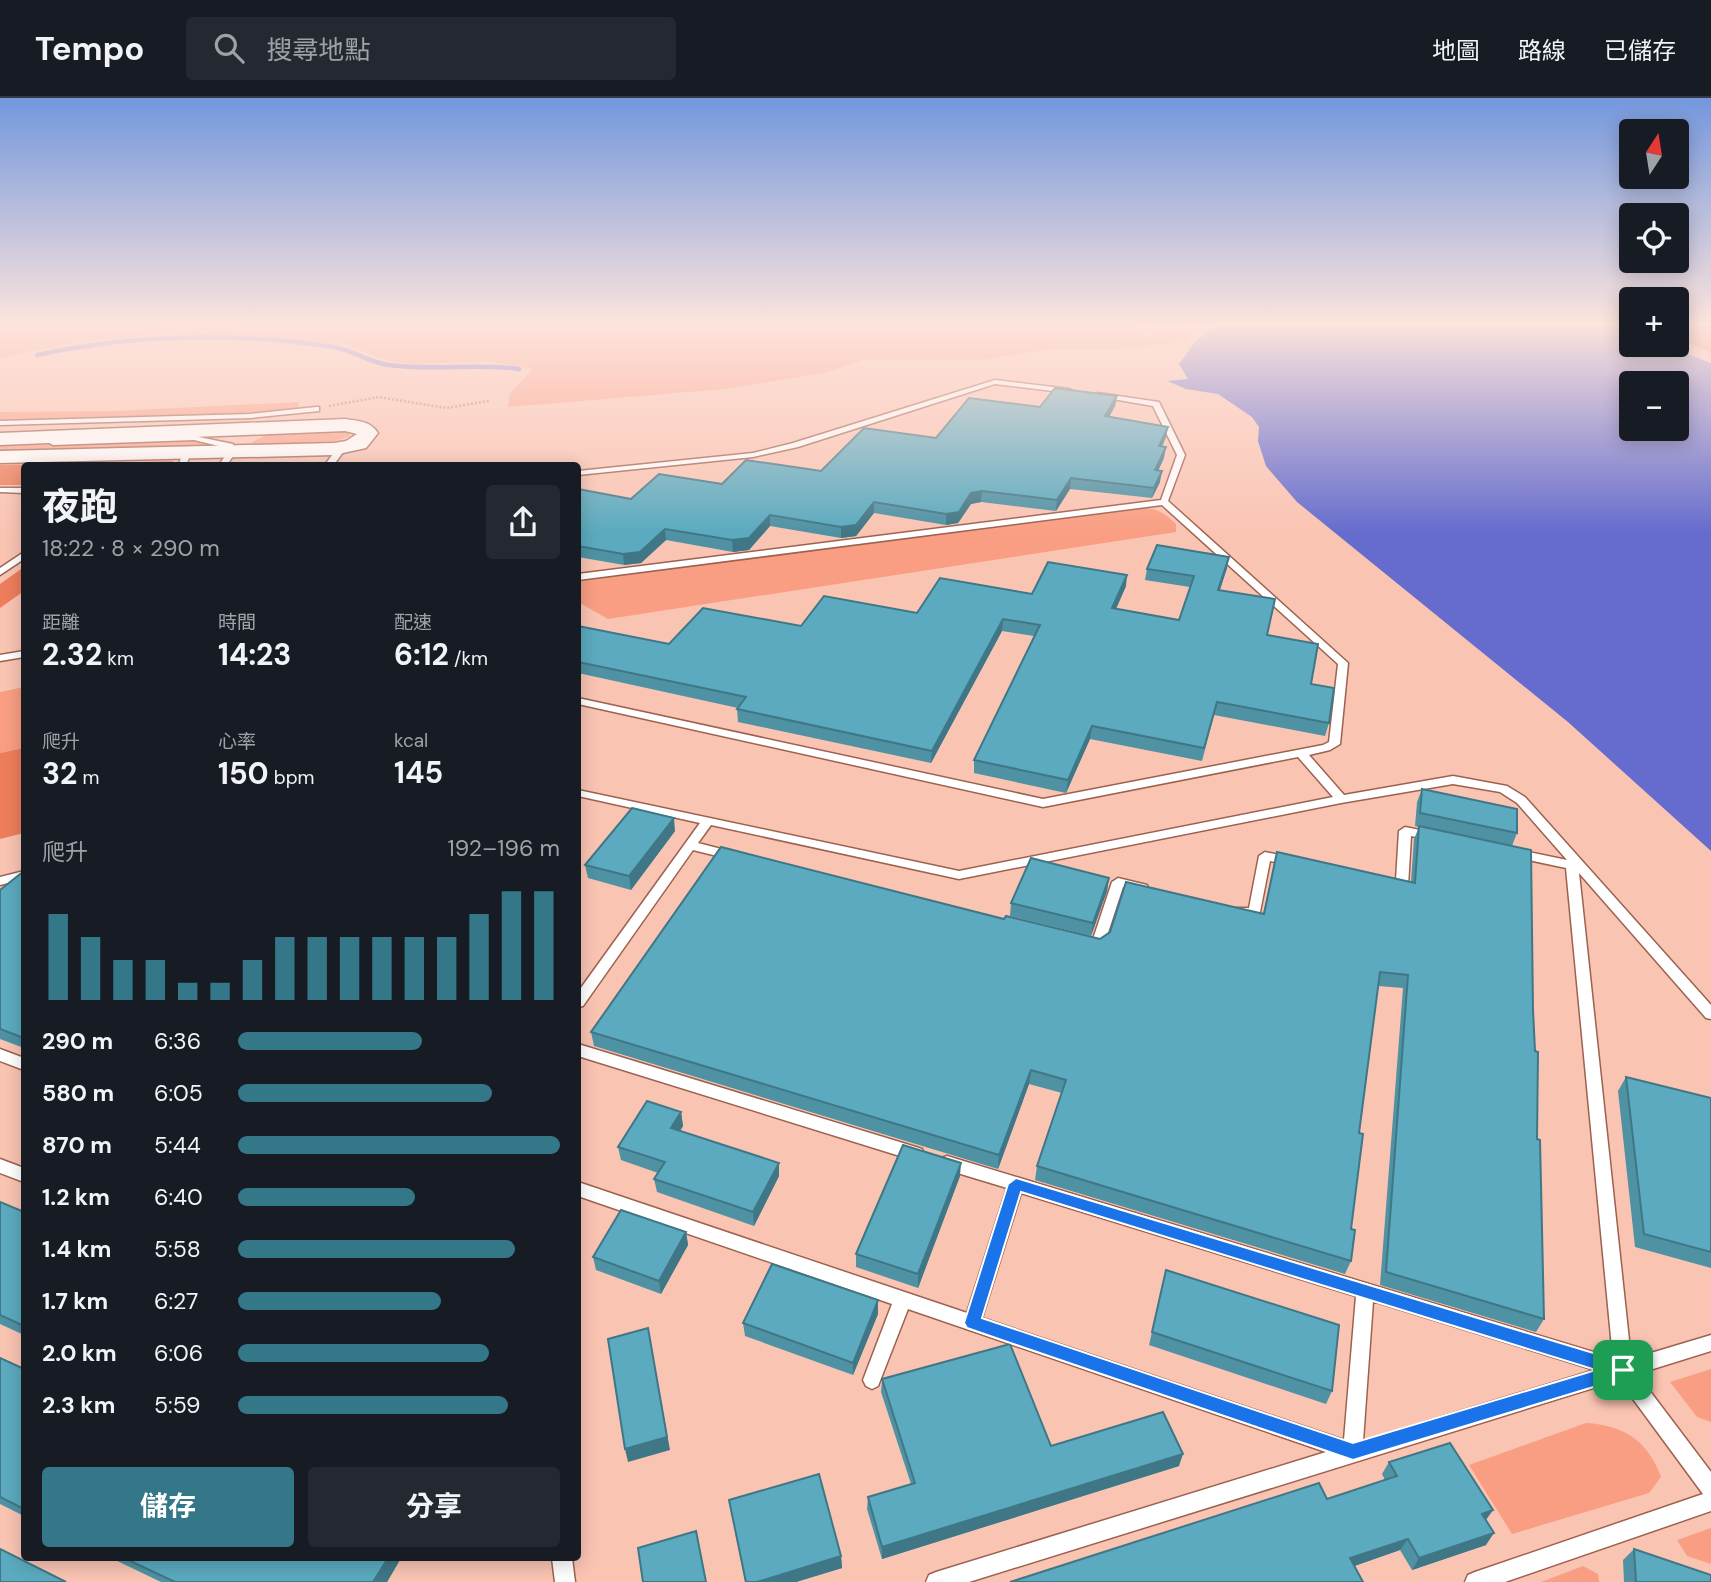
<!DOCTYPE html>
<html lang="zh-TW">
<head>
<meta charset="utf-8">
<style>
  body { margin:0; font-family:"DM Sans","Noto Sans TC",sans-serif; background:#242831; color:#f1f3f6; height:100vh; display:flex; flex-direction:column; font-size:26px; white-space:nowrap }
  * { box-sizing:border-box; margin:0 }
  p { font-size:23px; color:#9ea1a6 }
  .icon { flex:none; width:38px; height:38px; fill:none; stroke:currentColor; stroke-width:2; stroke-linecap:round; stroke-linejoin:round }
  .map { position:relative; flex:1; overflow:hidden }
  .drawer { position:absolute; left:21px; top:364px; width:560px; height:1099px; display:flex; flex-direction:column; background:#171b24; border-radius:7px; box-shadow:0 4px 18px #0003 }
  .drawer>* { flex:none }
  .needle { width:46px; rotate:12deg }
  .fabs { position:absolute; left:1619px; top:21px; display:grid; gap:14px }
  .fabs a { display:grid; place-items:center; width:70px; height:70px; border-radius:7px; background:#171b24; box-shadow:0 4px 18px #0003; font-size:35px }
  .pin { position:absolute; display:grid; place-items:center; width:60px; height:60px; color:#fff; margin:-30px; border-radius:14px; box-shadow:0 4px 10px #0006 }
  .round { display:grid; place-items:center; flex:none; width:74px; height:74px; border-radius:7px; background:#242831 }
  .headline { display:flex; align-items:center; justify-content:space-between; height:119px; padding:0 21px }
  h1 { font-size:38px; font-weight:700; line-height:52px }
  .metrics { display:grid; grid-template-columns:repeat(3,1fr); gap:10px; height:119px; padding:7px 21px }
  .metrics div { display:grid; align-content:center }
  .metrics b { font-size:30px; font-weight:700 }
  .metrics small { font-size:19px; font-weight:400 }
  .metrics p { font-size:19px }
  .chart { height:196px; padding:14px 21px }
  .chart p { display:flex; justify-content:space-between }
  .chart svg { width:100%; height:126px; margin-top:7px; stroke:#347788; stroke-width:6 }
  .cta { display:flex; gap:14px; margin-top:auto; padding:14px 21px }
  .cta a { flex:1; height:80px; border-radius:7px; background:#347788; color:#fff; font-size:28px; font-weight:700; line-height:80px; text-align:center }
  .cta a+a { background:#242831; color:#f1f3f6 }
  ul { padding:0 21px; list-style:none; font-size:23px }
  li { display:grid; grid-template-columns:112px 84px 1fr; align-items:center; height:52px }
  li i { height:18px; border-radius:9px; background:#347788 }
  header { display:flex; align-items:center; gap:42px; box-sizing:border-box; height:98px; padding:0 35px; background:#171b24; border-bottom:2px solid #363941 }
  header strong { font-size:33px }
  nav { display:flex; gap:38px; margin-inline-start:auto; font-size:24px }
  .search { width:490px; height:63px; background:#242831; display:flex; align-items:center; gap:18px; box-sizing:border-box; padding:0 24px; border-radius:7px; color:#9ea1a6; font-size:26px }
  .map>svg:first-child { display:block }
  .green { fill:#f99e83 }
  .forest { fill:#ee7d5b }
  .water { fill:#656ccd; fill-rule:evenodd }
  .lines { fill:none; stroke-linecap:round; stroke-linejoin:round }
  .stream { stroke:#656ccd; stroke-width:4.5 }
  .lane-casing { stroke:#9c614f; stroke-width:3 }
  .secondary-casing { stroke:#9c614f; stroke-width:3 }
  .path { stroke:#b2887a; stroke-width:2.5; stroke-dasharray:2 2; stroke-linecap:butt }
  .lane { fill:#fff; fill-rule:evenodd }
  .secondary { fill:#fff; fill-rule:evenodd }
  .wall { fill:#4e92a4 }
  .shaded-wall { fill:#407786 }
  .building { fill:#5baabf; stroke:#407786; stroke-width:2 }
  .route { fill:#1a73e8; stroke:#fff; stroke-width:2; fill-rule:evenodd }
</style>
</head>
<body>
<header>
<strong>Tempo</strong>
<div class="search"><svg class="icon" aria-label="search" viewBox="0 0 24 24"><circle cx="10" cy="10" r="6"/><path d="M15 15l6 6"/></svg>搜尋地點</div>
<nav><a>地圖</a><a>路線</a><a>已儲存</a></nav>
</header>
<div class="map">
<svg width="1711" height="1484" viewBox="0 0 1711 1484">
  <rect width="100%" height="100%" fill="#fac4b3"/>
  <path class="green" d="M0,227H1133L1147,239L1172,232L1192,237L1185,244L1123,251H1050L982,262H863L825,275L725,291L508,309L510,295L533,271L488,263L412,266L387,263L345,246L245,238L162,236L81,243L0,260Z
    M299,304L298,310L251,315L0,323V314L116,313Z
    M340,332L348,333L350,338L324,347H255L252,344L268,336Z
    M186,343L202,344L216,350L0,355V348Z
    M1143,410C1157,410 1166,416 1176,426V434L608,521L578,504V483Z
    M24,589V650L0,655V594Z
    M1711,1271V1324L1697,1319L1670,1284Z
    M1586,1325C1624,1327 1648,1343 1661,1379L1649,1395L1512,1436L1469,1367Z
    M1711,1430V1466L1687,1458L1677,1442Z
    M1583,1468L1598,1476L1599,1484H1541Z"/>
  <path class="forest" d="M1677,227H1711V255L1677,240Z
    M173,363V368H24V387H0V367Z
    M24,469V493L0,510V486Z
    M24,650V735L0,741V655Z"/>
  <path class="water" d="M1217,227H1621L1631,232V247H1664L1711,265V753L1568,624L1297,404L1266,368L1258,343L1259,329L1252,319L1218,296L1186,291L1167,283L1188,281L1179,266L1196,243ZM1631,285H1676V331H1631Z"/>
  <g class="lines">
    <path class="stream" d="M37,257C133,236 237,234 334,249C353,252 370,265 389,267C433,273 476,265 519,271"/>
    <defs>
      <path id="lane" d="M995,282L1069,291L1073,293L1069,295L995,286L798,349L753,359L578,377V373L753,355L793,345Z
        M1098,295L1159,304L1185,357L1168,403L1348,565L1340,646L1330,652L1309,657L1344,697L1453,678L1507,688L1525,699L1711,907V921L1706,920L1579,775L1631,1261L1711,1237V1253L1637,1276L1711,1374V1413L1505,1484H1465L1468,1477L1475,1474L1703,1396L1619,1282L969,1484H926L929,1477L936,1474L1326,1354L908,1211L878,1288L872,1291L866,1288L863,1282L892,1206L578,1098V1084L967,1215L1007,1090L941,1070L939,1065L941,1060L947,1058L1613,1260L1566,770L1514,759L1508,755L1514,751L1567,762L1517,705L1500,694L1453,686L1341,705L959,781L711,727L698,745L737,755L739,758L737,761L733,762L693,752L583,908L578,909V894L700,725L578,698V692L959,773L1333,699L1298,659L1043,709L578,606V600L1043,701L1323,647L1329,644L1338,566L1162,407L578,482V476L1161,402L1177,357L1153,308L1101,299L1097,297ZM1021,1095L1356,1198L1344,1342L982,1220ZM1373,1203L1595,1272L1363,1343Z
        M316,309H319V313L250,320L0,327V323L250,316Z
        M194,338L233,346L236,354L226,368H218L228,354L227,350L194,342L53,347L49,345L53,343Z
        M339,348L346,350L333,368H324Z
        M184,352L191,354L186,368H178Z
        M0,390H24V395L0,394Z
        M24,454V461L0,477V470Z
        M24,553V559L0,563V557Z
        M1405,729L1435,735L1437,738L1431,742L1411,738L1408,788L1402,792L1388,789L1387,786L1388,783L1396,782L1399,733Z
        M1265,754L1294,760L1296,763L1290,767L1270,763L1259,819L1254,820L1236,816L1234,813L1236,810H1249L1259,758Z
        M24,773V781L0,787V779Z
        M1118,780L1147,787L1148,790L1142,794L1123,789L1103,850L1098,852L1083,847L1081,844L1083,841H1093L1112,784Z
        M578,946L916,1049L922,1051L924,1056L922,1061L916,1063L578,958Z
        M0,951L24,960V972L0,963Z
        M0,1061L24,1070V1084L0,1075Z
        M552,1460H572L575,1484H555Z"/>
      <path id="secondary" d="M345,321C359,323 370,323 378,335L366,350L334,357L0,365V353L334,345L346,343L357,336L345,333L0,347V335Z"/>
    </defs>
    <use href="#lane" class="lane-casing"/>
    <use href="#secondary" class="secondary-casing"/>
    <path class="path" d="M329,308L379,299L446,310L489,303"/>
    <use href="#lane" class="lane"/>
    <use href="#secondary" class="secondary"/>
  </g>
  <path class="wall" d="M1117,298L1115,308L1109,319L1166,339L1162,349L1164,360L1158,373L1160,384L1152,400L1070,391L1056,413L981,404L971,406L958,425L946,427L874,415L856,438L841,440L770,428L749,452L733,454L666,442L641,465L624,467L578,459V391L631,401L722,386L821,373L1040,309Z
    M1229,459L1227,470L1220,492L1267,537L1311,586L1329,625L1325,638L1214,617L1202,663L1090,641L1066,695L974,675V662L1034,538L1002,533L931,665L738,624L737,611L738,610L578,575V529L669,546L801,528L917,515L1032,496L1126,488L1116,511L1179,522L1190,489L1145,482L1147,471Z
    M1422,691L1517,735L1512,748L1533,912L1544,1221L1536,1234L1380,1187L1403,890L1378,888L1359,1035L1351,1131V1163L1345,1176L1035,1082L1037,1068L1062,995L1029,986L998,1071L594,948L591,934L1004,821L1100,841L1263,816L1277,754L1411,784L1414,741L1419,729L1415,728L1417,704Z
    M675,733L631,792L588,780L585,767Z
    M24,773V950L0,941V792Z
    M1109,780L1107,793L1091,838L1010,818L1011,805Z
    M1626,979L1711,1000V1170L1635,1149L1618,993Z
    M681,1014L683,1028L680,1033L779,1065V1078L754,1128L657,1094L654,1081L658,1075L621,1062L618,1049Z
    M960,1078L918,1190L856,1169V1156Z
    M0,1104L24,1114V1237L0,1226Z
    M686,1134L688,1147L661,1196L596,1172L593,1159Z
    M1166,1172L1332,1293L1326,1306L1149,1247Z
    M878,1202V1216L853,1277L745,1238L743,1225Z
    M0,1260L24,1271V1418L0,1406Z
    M882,1281L1051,1348L1179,1368L882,1461L867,1411L868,1399L911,1386L881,1294Z
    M1389,1364L1493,1412L1486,1422V1447L1412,1472L1400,1452L1354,1468L1010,1484L1327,1401L1385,1382L1382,1376Z
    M729,1402L841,1458L842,1470L796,1484H745Z
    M1634,1451L1711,1484H1624L1623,1462Z
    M111,1460H401L387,1484H161Z"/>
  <path class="shaded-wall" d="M1117,298L1115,308L1104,328L1105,318Z
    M1168,329L1166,339L1157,359L1159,348Z
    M1166,349L1164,360L1153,383L1155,372Z
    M1162,373L1160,384L1152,400L1154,390Z
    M1071,380L1070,391L1056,413L1057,402Z
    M982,393L981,404L971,406L958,425L946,427V416L971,395Z
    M874,404V415L856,438L841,440V429Z
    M770,417V428L749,452L733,454L732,442Z
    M665,431L666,442L641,465L624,467L623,456Z
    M1229,459L1227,470L1216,503L1218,492Z
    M1127,477L1126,488L1111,522L1112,510Z
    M1003,521L1002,533L931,665L932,653Z
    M1092,628L1090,641L1066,695L1068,682Z
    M674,720L675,733L631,792L629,778Z
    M1109,780L1107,793L1091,838L1093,825Z
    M1031,972L1029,986L998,1071L999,1057Z
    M681,1014L683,1028L673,1044L671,1030Z
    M779,1065V1078L754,1128L753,1114Z
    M961,1065L960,1078L918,1190V1176Z
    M686,1134L688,1147L661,1196L659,1183Z
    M878,1202V1216L853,1277V1265Z
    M648,1230L670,1352L628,1364L625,1351Z
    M1183,1356L1179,1368L882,1461V1449Z
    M1493,1412L1484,1424L1482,1416Z
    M1494,1435L1486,1447L1412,1472L1419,1460Z
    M1408,1441L1400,1452L1343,1472L1350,1460Z
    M841,1458L842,1470L796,1484H757Z
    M388,1460H401L387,1484H373Z"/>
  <path class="building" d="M1055,290L1117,298L1105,318L1168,329L1159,348L1166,349L1155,372L1162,373L1154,390L1071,380L1057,402L982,393L971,395L959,414L946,416L874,404L856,427L841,429L770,417L749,440L732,442L665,431L640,454L623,456L578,448V391L631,401L659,376L722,386L746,362L821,373L864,330L936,340L969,300L1040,309Z
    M1157,447L1229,459L1218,492L1275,501L1267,537L1318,546L1311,586L1334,590L1329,625L1217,604L1204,650L1092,628L1068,682L974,662L1040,527L1003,521L932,653L737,611L746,599L578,564V528L669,546L703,510L801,528L824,498L917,515L940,480L1032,496L1048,464L1127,477L1112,510L1179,522L1194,478L1147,471Z
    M1422,691L1517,711V735L1420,715Z
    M632,710L674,720L629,778L585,767Z
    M1419,728L1531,752L1533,912L1535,953L1538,954L1537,1041L1540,1042L1544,1221L1386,1174L1408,877L1380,874L1359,1035L1363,1036L1351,1131L1355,1132L1351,1163L1037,1068L1066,982L1031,972L999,1057L591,934L721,749L1004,821L1006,818L1100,841L1110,834L1126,784L1264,816L1277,754L1415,785Z
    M1031,760L1109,780L1093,825L1011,805Z
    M24,773V940L0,931V792Z
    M1626,979L1711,1000V1154L1644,1136Z
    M647,1003L681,1014L671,1030L779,1065L753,1114L654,1081L665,1064L618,1049Z
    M903,1047L961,1065L918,1176L856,1156Z
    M0,1104L24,1114V1228L0,1217Z
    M621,1112L686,1134L659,1183L593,1159Z
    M772,1166L878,1202L853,1265L743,1225Z
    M1166,1172L1339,1227L1332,1293L1152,1234Z
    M648,1230L667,1339L625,1351L608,1241Z
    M1010,1246L1051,1348L1163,1314L1183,1356L882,1449L868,1399L915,1385L882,1281Z
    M0,1260L24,1271V1411L0,1399Z
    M1450,1345L1493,1412L1482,1416L1494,1435L1419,1460L1408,1441L1350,1460L1363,1484H1010L1319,1385L1327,1401L1397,1378L1389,1364Z
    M819,1376L841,1458L757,1484H746L729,1402Z
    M696,1433L706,1484H643L638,1450Z
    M0,1451L66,1484H0Z
    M1634,1451L1711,1477V1484H1636Z
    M124,1460H388L373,1484H175Z"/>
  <linearGradient id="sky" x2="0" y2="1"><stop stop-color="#7397dd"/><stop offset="0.52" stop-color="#fde4dd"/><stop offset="1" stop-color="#fde4dd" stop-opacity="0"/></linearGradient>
  <rect width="1711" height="435" fill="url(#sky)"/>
  <path class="route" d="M1016,1080L1623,1264L1631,1272L1623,1280L1353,1362L967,1230L964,1225L1008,1086ZM1021,1094L1596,1272L1353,1345L982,1220Z"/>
</svg>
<div class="fabs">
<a><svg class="needle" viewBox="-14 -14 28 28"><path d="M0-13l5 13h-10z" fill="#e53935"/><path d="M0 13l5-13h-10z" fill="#9ea1a6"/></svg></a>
<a><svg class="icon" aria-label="locate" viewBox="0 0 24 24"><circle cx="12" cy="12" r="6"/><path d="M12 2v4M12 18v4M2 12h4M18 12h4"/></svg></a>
<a>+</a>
<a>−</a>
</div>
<div class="pin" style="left:1623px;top:1272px;background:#1e9e55"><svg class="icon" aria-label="arrive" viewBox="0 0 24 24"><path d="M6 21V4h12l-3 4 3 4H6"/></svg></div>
<section class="drawer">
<div class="headline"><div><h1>夜跑</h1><p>18:22 · 8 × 290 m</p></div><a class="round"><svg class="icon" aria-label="share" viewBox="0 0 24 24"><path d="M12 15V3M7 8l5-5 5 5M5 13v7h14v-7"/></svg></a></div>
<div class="metrics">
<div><p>距離</p><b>2.32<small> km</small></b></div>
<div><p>時間</p><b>14:23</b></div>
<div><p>配速</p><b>6:12<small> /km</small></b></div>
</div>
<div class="metrics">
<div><p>爬升</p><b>32<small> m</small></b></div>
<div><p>心率</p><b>150<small> bpm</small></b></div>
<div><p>kcal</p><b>145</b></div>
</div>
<div class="chart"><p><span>爬升</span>192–196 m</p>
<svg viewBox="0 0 160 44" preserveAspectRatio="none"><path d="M5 44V14M15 44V22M25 44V30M35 44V30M45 44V38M55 44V38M65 44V30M75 44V22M85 44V22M95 44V22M105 44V22M115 44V22M125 44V22M135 44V14M145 44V6M155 44V6"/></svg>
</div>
<ul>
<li><b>290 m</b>6:36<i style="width:57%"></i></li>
<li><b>580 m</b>6:05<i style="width:79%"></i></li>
<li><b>870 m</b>5:44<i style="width:100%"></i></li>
<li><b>1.2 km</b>6:40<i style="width:55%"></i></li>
<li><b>1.4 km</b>5:58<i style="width:86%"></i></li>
<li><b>1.7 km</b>6:27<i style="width:63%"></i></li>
<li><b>2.0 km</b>6:06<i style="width:78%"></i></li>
<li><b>2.3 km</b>5:59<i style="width:84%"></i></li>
</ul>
<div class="cta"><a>儲存</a><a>分享</a></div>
</section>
</div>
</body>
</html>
